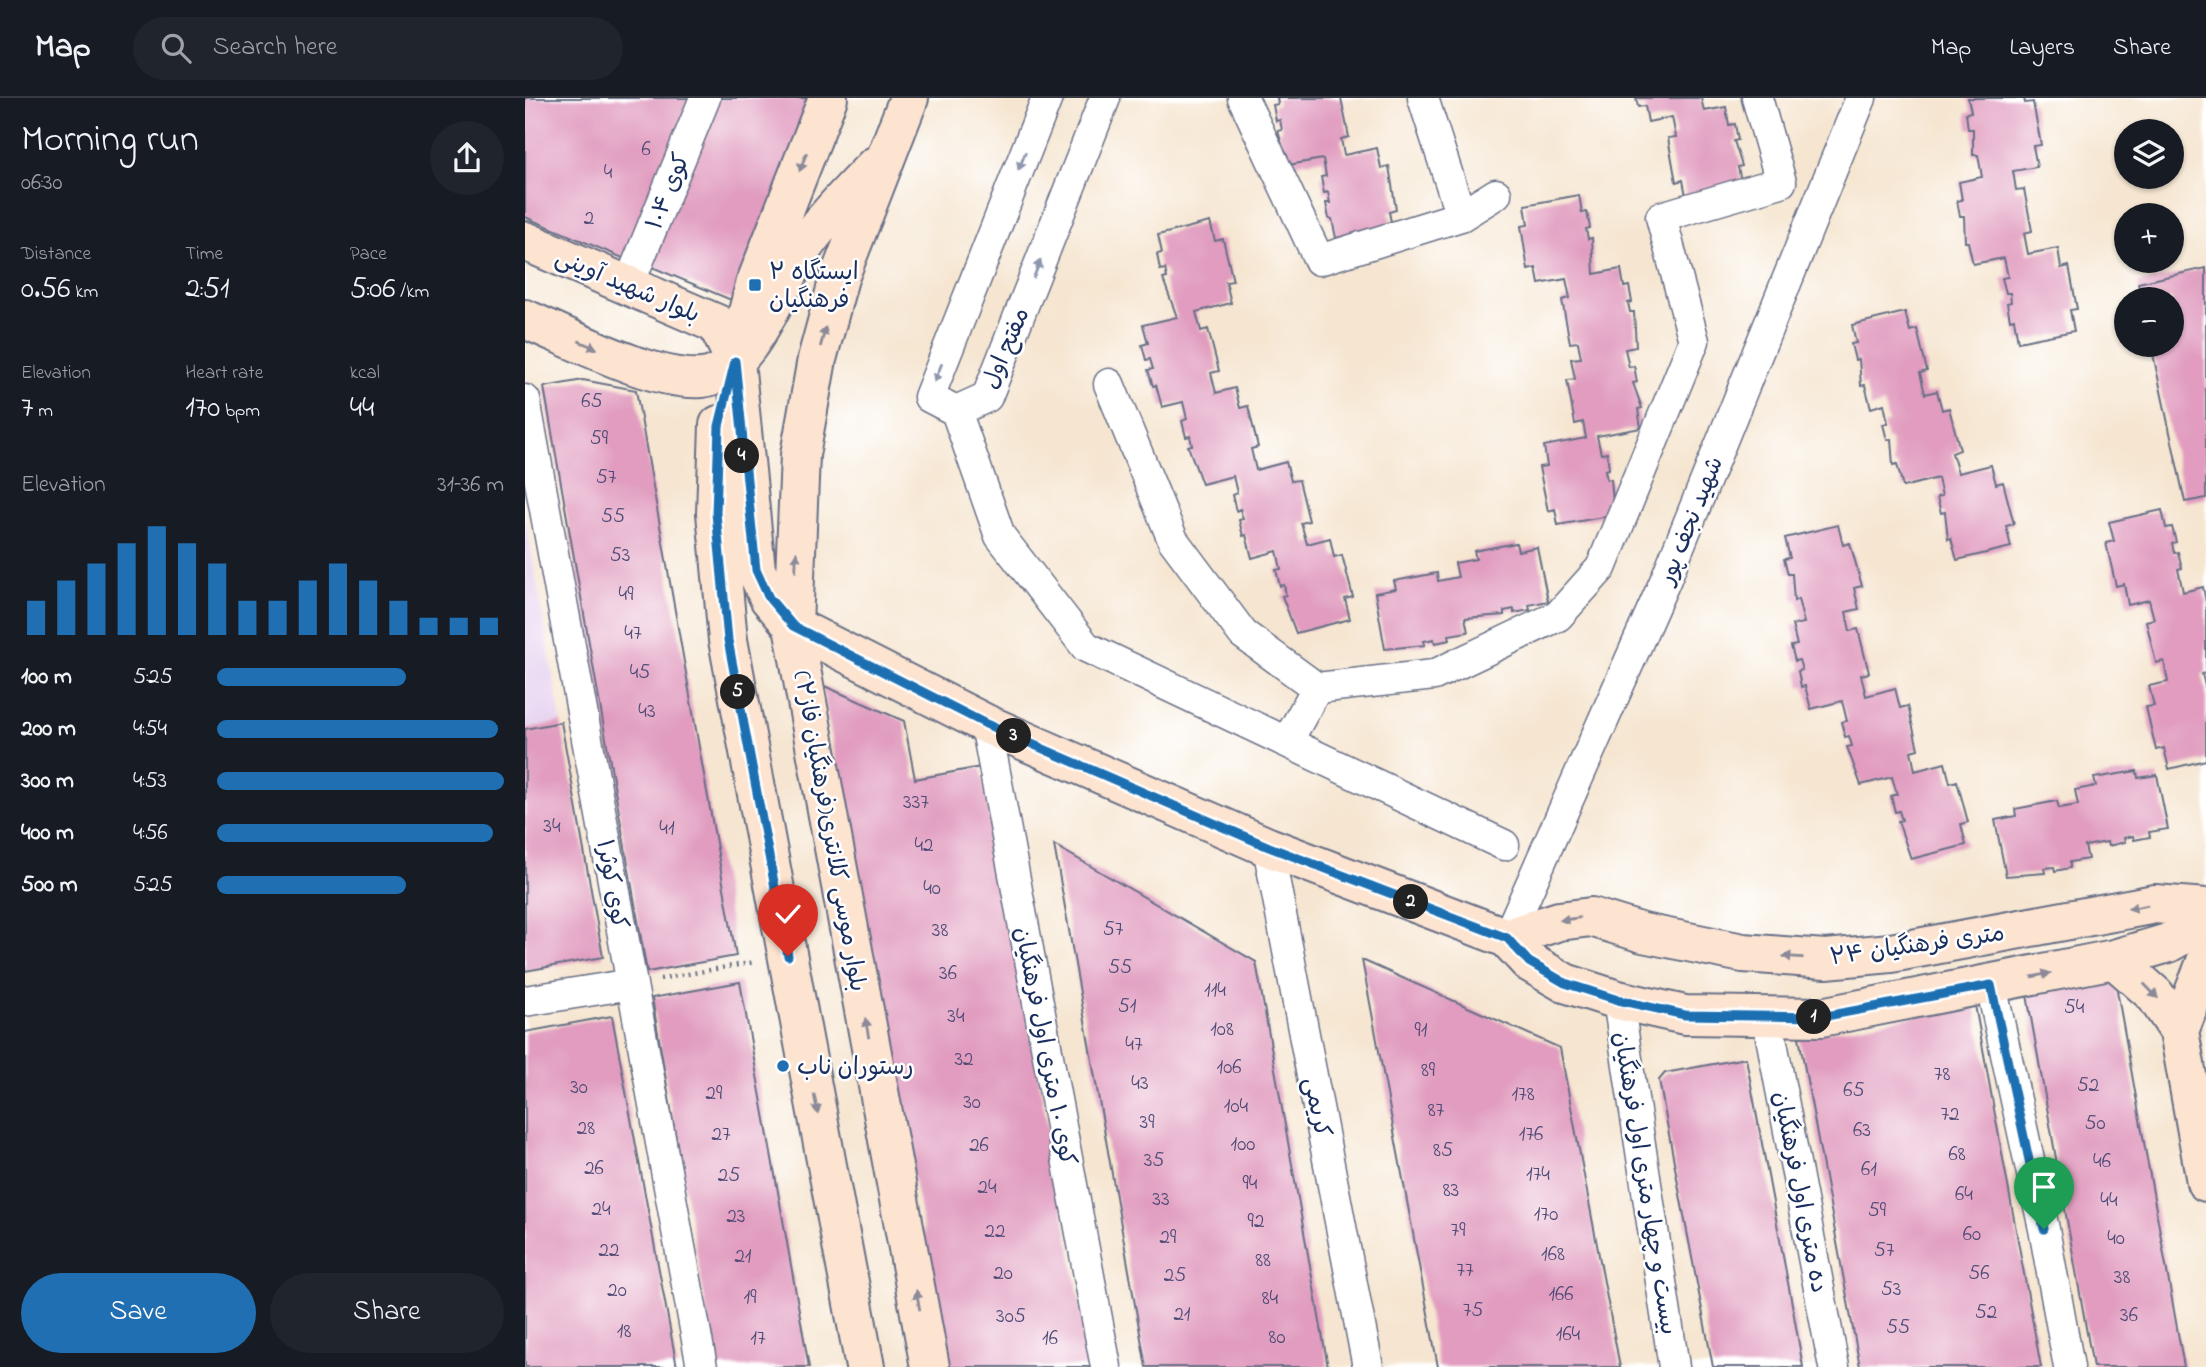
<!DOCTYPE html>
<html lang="en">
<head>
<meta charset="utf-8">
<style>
  body { margin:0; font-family:"Indie Flower","Playpen Sans Arabic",sans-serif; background:#20242c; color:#f1f3f6; height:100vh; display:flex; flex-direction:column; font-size:26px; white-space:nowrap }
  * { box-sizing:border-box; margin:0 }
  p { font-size:23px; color:#9ea1a6 }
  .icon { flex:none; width:38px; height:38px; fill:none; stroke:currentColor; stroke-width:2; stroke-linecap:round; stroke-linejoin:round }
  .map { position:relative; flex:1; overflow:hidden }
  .panel { display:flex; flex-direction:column; background:#171b24; width:525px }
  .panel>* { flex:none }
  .buttons { position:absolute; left:1589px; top:21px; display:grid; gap:14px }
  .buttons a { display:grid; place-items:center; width:70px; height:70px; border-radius:50%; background:#171b24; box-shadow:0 2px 5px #0004; font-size:35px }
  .pin { position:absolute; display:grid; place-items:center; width:60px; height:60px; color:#fff; margin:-72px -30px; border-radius:50% 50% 50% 0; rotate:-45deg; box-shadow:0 0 7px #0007 }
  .pin .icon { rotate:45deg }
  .km { position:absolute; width:35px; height:35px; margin:-18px; border-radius:50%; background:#222; color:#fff; font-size:19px; line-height:35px; text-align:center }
  .round { display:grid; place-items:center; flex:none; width:74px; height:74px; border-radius:37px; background:#20242c }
  .overview { display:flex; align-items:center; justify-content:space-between; height:119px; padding:0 21px }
  h1 { font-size:38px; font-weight:600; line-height:52px }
  .figures { display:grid; grid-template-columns:repeat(3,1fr); gap:10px; height:119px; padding:7px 21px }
  .figures div { display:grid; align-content:center }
  .figures b { font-size:30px; font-weight:600 }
  .figures small { font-size:19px; font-weight:400 }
  .figures p { font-size:19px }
  .chart { height:196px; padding:14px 21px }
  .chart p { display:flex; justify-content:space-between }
  .chart svg { width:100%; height:126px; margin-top:7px; stroke:#1f6fb2; stroke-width:6 }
  .action { display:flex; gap:14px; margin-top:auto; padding:14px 21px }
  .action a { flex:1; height:80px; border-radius:42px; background:#1f6fb2; color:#fff; font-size:28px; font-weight:600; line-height:80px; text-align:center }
  .action a+a { background:#20242c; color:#f1f3f6 }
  ul { padding:0 21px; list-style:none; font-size:23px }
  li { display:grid; grid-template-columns:112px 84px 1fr; align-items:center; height:52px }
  li i { height:18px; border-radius:9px; background:#1f6fb2 }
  header { display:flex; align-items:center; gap:42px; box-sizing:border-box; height:98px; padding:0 35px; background:#171b24; border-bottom:2px solid #363941 }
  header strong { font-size:33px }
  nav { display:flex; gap:38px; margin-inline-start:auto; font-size:24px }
  .search { width:490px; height:63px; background:#20242c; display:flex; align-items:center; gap:18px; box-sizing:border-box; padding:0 24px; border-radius:38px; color:#9ea1a6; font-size:26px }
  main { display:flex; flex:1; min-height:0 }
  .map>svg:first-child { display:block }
  .built { fill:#e6d2f0 }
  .building { fill:#e19cbf }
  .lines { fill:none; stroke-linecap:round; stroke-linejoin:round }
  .street-casing { stroke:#686f86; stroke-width:33 }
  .secondary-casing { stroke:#686f86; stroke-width:42 }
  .path { stroke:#686f86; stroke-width:4.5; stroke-dasharray:2 5; stroke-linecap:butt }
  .street { stroke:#fff; stroke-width:30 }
  .secondary { stroke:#fde4d1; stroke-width:38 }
  .oneway { fill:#8d97ae }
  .oneway2 { fill:#8c8a98 }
  .route-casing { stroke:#fff; stroke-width:14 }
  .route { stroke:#1f6fb2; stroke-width:9 }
  .poi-dot { fill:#1f6fb2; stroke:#fff; stroke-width:2.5 }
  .labels { text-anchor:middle; stroke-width:5; stroke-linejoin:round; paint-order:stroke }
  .number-label { font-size:21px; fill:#4c4a76 }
  .street-label { font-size:24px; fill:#1b2f5e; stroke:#fff }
  .poi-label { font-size:24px; fill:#1b2f5e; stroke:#fff; text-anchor:start }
</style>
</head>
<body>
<header>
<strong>Map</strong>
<div class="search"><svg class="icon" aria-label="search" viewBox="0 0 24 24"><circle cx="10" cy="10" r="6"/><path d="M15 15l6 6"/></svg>Search here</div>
<nav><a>Map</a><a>Layers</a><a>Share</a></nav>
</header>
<main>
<section class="panel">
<div class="overview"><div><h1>Morning run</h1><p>06:30</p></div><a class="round"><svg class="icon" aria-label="share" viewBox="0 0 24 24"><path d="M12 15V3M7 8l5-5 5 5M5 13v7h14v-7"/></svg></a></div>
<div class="figures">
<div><p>Distance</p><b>0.56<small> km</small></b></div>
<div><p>Time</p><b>2:51</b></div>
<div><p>Pace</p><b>5:06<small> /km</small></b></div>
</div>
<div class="figures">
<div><p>Elevation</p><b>7<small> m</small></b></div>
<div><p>Heart rate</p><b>170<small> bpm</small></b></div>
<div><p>kcal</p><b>44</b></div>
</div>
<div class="chart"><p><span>Elevation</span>31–36 m</p>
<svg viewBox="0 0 160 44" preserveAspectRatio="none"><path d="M5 44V32M15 44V25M25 44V19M35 44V12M45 44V6M55 44V12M65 44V19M75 44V32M85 44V32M95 44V25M105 44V19M115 44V25M125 44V32M135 44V38M145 44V38M155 44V38"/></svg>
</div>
<ul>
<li><b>100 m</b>5:25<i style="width:66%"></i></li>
<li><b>200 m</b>4:54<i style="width:98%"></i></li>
<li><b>300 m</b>4:53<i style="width:100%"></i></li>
<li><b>400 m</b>4:56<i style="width:96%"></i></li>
<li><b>500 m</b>5:25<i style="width:66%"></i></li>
</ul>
<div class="action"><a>Save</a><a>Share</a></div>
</section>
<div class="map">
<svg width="1681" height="1269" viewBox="0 0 1681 1269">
  <rect width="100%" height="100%" fill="#fff"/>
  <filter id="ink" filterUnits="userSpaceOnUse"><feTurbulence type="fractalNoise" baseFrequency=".0143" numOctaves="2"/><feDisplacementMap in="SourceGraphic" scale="14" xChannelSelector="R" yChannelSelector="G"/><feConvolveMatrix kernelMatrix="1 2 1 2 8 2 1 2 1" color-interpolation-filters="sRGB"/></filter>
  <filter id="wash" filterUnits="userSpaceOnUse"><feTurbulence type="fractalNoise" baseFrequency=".00686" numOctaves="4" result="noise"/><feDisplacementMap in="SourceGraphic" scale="28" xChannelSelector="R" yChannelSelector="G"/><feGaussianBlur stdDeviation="1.57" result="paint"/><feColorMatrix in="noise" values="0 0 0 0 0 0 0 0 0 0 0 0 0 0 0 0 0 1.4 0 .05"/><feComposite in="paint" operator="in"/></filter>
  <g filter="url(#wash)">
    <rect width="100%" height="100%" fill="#f6e6d1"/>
    <path class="built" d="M0,418L36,624L0,631Z"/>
    <g id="blocks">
      <path class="building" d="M0,0H171L105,163L0,119Z
        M189,0H293L211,204L122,167Z
        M752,0H816L824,39L816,41L819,57L852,50L856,70L864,68L871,112L864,114L867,129L811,140L807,121H804L801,105H805L803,94L799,95L796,79L801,78L798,61L763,67L753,33L757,32L755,22L751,23L748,7L753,6Z
        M1111,0H1176L1179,13L1201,9L1204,27L1210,26L1213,42L1209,43L1217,68L1213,69L1217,88L1161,98L1158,82L1151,84L1143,40L1151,39L1147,19L1123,24L1120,8L1113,9Z
        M1443,0H1499L1500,5L1508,4L1516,47L1508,48L1512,69L1488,73L1491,92L1499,91L1507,133L1499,135L1503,156L1533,150L1536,170L1544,168L1552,211L1545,212L1549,233L1493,244L1489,221L1485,222L1482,205L1486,204L1485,195H1481L1477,180L1483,179L1479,160L1448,166L1443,144H1440L1439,118H1435L1432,103L1437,102L1434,84L1457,79L1453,57H1448V31H1443L1441,15L1446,14Z
        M1054,97L1057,115L1062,114L1065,130L1061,131L1063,141L1067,140L1069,176L1096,171L1099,189L1104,188L1107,204L1103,205L1105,214H1109L1111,249L1100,251L1104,269L1109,268L1112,284L1108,285L1117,310L1113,311L1116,330L1072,338L1076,356L1082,355L1084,371L1080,372L1082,382L1086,381L1089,417L1033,427L1030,411L1023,413L1014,369L1022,368L1019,348L1061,340L1058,324L1050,326L1042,282L1050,281L1046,261L1056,260L1053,244L1045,245L1037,202L1045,200L1041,181L1014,186L1011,170L1003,172L996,128L1003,127L1000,107Z
        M685,124L690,143L698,141L708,183L701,184L706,205L671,214L676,233L683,231L694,273L686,275L691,295L710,290L715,310L723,308L733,349L726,351L731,372L761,364L766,383L774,382L784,423L776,425L782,446L805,440L809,459L817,457L828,499L820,501L825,521L771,535L757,498L761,497L759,487L755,488L751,472L756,471L752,453L727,460L721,437L718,438L714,422L718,421L715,411L711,413L707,397L712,395L708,378L677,386L663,348L667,347L665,338L661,339L657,323L662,321L658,304L637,309L631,287L628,288L623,272L628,271L625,261L621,262L617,247L623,245L618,227L652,219L638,181L642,180L640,171L635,172L632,156L637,155L633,137Z
        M1681,170V400L1660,404L1626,247H1647V201H1616L1613,185Z
        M1380,214L1385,233L1392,231L1402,273L1395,275L1400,296L1412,293L1417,312L1424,310L1435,352L1427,355L1433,375L1466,367L1471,386L1478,384L1489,426L1481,428L1486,449L1432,462L1426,440L1423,441L1420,414L1416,415L1412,399L1417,398L1413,380L1378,389L1372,366L1368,367L1366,341L1362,342L1358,326L1363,325L1359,306L1346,310L1340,287L1336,288L1334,261L1330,262L1326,246L1331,245L1327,227Z
        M58,282L111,292L211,858L122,874L19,289Z
        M1637,412L1641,430L1647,429L1651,444L1647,445L1649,455L1653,454L1657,470L1653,471L1658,494L1678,489L1681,504V575L1677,576L1681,592V662L1644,671L1639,650L1631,652L1621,609L1629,608L1624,588L1643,584L1639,563L1631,565L1621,523L1629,521L1624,502L1603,507L1599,486L1591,488L1581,445L1589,443L1584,424Z
        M1313,427L1318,447L1325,445L1337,488L1329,490L1334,511L1321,514L1325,533L1333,531L1344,575L1336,577L1341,598L1370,590L1375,610L1383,608L1393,651L1386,653L1390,673L1420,665L1425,685L1432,683L1443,724L1436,726L1441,747L1386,761L1373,723L1377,722L1374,713L1370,714L1366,698L1372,696L1367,679L1336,687L1322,649L1327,648L1324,638L1320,639L1316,624L1322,623L1317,603L1286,611L1280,588L1276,589L1273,573L1277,572L1274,562L1270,563L1266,548L1272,547L1267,527L1279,525L1273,501L1269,503L1267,476H1263L1259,461L1265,460L1260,440Z
        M991,445L993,453L1012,449L1023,503L1004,507L1005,512L989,515V511L979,513V517L940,520L943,534L924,537L925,542L910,545L909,541L899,543L900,547L860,551L850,495L871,491L869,483L912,475L913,483L933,479L930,465L951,461L949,453Z
        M297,587L379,623L390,681L456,669L567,1269H424Z
        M36,624L78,859L0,873V631Z
        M1612,673L1613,680L1632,677L1643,731L1624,734L1625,739L1609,742L1608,738L1599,740L1600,744L1583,748L1582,744L1560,748L1563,761L1545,764V770L1530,773L1529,769L1519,770L1520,775L1481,778L1470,722L1491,718L1490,711L1532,703L1534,710L1553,707L1550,692L1571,688L1569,680Z
        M529,747L731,864L803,1269H621Z
        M837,862L1035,950L1095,1269H913Z
        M1590,881L1659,1269H1568L1502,897Z
        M215,884L252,1088L284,1269H192L155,1064L127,900Z
        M1450,907L1516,1269H1335L1274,939Z
        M87,918L152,1269H0V934Z
        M1221,960L1267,1206L1278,1269H1188L1156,1102L1134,982L1140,975Z"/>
    </g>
  </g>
  <g filter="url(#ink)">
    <use href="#blocks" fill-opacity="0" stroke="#686f86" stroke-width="2"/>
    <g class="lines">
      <defs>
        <path id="street" d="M522,0L404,299L431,313L462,299L580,0
          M718,0L794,162L936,118L971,96
          M898,0L936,118
          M104,186L180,0
          M584,286L648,442L718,536L792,590L909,577L1033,518L1076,470L1169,243L1136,119L1256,84L1232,0
          M0,302L177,1269
          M431,313L475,438L561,549L979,747
          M461,626L581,1269
          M762,644L792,590
          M743,749L843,1269
          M982,840L1140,483L1336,0
          M1466,887L1519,1131L1544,1269
          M1093,902L1149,1269
          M0,903L107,886
          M1242,918L1309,1269"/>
        <path id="secondary" d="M384,0L314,180L292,261L275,357L268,528L405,1269
          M0,143L192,226L210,263L231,472L244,500L268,528L461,626L743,749L982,840L1004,864L1040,885L1093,902L1160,917L1296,919L1589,861L1643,845L1681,824
          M0,221C46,240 128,284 177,280C228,275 255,180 282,144C303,116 326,92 350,68
          M208,272L230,187L303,0
          M194,327L191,415L203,542L340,1269
          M982,840L1034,823L1066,819L1118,835L1218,855L1301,861L1366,855L1630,806L1681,810
          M1589,861L1630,897L1654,933
          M1681,864L1654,933L1681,1084"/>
      </defs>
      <use href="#street" class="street-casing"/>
      <use href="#secondary" class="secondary-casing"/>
      <path class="path" d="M135,881L230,864"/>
      <use href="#street" class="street"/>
      <use href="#secondary" class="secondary"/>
    </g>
    <defs><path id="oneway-solid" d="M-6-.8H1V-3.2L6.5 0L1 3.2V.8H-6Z" transform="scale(1.75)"/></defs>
    <g class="oneway">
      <use href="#oneway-solid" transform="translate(497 63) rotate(112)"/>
      <use href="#oneway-solid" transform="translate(512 171) rotate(-68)"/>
      <use href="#oneway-solid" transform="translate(413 275) rotate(112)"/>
    </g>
    <g class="oneway2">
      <use href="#oneway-solid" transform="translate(278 64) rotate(111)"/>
      <use href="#oneway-solid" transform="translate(298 239) rotate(-75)"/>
      <use href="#oneway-solid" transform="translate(63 247) rotate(23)"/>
      <use href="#oneway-solid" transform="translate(271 464) rotate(-88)"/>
      <use href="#oneway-solid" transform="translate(1613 809) rotate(170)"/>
      <use href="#oneway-solid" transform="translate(1045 821) rotate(172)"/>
      <use href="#oneway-solid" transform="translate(1268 859) rotate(-176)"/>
      <use href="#oneway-solid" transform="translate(1516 877) rotate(-12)"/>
      <use href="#oneway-solid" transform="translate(1626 893) rotate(46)"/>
      <use href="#oneway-solid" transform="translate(342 930) rotate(-100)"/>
      <use href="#oneway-solid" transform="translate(291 1006) rotate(79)"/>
      <use href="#oneway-solid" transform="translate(393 1202) rotate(-100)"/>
    </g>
  </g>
  <g class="lines" filter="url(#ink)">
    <defs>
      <path id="route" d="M263,858L203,542L191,415L194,328L210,263L231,472L244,500L268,528L461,626L744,749L982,840L1004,864L1040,885L1093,902L1160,917L1296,919L1466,887L1519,1131"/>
    </defs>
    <use href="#route" class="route-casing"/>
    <use href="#route" class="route"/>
  </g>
  <g class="poi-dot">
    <rect x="223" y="180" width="14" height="14" rx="3.5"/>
    <circle cx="258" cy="968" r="7"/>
  </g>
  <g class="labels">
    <g class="number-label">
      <text x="121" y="57">6</text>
      <text x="83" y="80">4</text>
      <text x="64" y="126">2</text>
      <text x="67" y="309">65</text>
      <text x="74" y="346">59</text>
      <text x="81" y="385">57</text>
      <text x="88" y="424">55</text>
      <text x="95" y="463">53</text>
      <text x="101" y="502">49</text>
      <text x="108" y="541">47</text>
      <text x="115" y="580">45</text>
      <text x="122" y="619">43</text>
      <text x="391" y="710">337</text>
      <text x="27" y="734">34</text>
      <text x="142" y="736">41</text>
      <text x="399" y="753">42</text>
      <text x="407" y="796">40</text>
      <text x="588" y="837">57</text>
      <text x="415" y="838">38</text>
      <text x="595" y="875">55</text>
      <text x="423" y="881">36</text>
      <text x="690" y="898">114</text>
      <text x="602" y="914">51</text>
      <text x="1549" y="915">54</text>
      <text x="431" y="924">34</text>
      <text x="697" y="937">108</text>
      <text x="896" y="938">91</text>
      <text x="609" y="952">47</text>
      <text x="439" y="967">32</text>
      <text x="704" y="975">106</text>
      <text x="903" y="978">89</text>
      <text x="1417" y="982">78</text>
      <text x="615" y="991">43</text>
      <text x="1563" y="993">52</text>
      <text x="54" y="995">30</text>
      <text x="1329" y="998">65</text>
      <text x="189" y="1001">29</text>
      <text x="998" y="1002">178</text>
      <text x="447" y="1010">30</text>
      <text x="711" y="1014">104</text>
      <text x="911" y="1018">87</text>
      <text x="1425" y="1022">72</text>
      <text x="622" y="1030">39</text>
      <text x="1570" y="1031">50</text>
      <text x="61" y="1036">28</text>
      <text x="1337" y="1038">63</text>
      <text x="196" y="1042">27</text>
      <text x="1006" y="1042">176</text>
      <text x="718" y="1052">100</text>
      <text x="454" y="1053">26</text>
      <text x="918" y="1058">85</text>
      <text x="1432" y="1062">68</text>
      <text x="629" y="1068">35</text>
      <text x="1577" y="1069">46</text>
      <text x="69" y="1076">26</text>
      <text x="1344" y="1077">61</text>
      <text x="1013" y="1082">174</text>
      <text x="204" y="1083">25</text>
      <text x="725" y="1091">94</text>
      <text x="462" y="1095">24</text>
      <text x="926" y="1098">83</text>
      <text x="1439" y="1102">64</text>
      <text x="636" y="1107">33</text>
      <text x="1584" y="1108">44</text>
      <text x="76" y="1117">24</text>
      <text x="1352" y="1118">59</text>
      <text x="1021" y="1122">170</text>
      <text x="211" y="1124">23</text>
      <text x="731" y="1129">92</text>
      <text x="933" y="1138">79</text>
      <text x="470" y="1139">22</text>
      <text x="1447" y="1142">60</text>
      <text x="643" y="1145">29</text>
      <text x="1591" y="1146">40</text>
      <text x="84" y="1158">22</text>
      <text x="1359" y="1158">57</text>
      <text x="1028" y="1162">168</text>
      <text x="218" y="1164">21</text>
      <text x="738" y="1168">88</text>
      <text x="940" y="1178">77</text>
      <text x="478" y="1181">20</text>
      <text x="1454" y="1181">56</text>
      <text x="650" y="1183">25</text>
      <text x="1597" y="1185">38</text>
      <text x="1366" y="1197">53</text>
      <text x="92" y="1198">20</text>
      <text x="1036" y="1202">166</text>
      <text x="225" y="1205">19</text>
      <text x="745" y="1206">84</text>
      <text x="948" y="1218">75</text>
      <text x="1461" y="1220">52</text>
      <text x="657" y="1222">21</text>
      <text x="1604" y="1223">36</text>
      <text x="486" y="1224">305</text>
      <text x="1373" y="1235">55</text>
      <text x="99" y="1239">18</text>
      <text x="1043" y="1242">164</text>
      <text x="752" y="1245">80</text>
      <text x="233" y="1246">17</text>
      <text x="525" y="1246">16</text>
    </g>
    <g class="street-label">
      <text transform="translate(142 93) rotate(-68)" y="8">کوی ۱۰۴</text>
      <text transform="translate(103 187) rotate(23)" y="8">بلوار شهید آوینی</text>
      <text transform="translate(480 250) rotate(-67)" y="8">مفتح اول</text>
      <text transform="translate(1165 422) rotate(-68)" y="8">شهید نجف پور</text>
      <text transform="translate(306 733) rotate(80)" y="8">بلوار موسی کلانتری(فرهنگیان فاز۲)</text>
      <text transform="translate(88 786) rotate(80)" y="8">کوی کوثر۱</text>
      <text transform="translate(1392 846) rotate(-8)" y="8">۲۴ متری فرهنگیان</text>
      <text transform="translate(521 948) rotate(79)" y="8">کوی ۱۰ متری اول فرهنگیان</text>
      <text transform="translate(793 1009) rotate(79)" y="8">کریمی</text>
      <text transform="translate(1121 1085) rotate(81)" y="8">بیست و چهار متری اول فرهنگیان</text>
      <text transform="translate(1276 1094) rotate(79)" y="8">ده متری اول فرهنگیان</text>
    </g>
    <g class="poi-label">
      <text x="244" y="181">ایستگاه ۲<tspan x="244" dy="28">فرهنگیان</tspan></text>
      <text x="272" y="976">رستوران ناب</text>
    </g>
  </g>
</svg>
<div class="buttons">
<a><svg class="icon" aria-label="layers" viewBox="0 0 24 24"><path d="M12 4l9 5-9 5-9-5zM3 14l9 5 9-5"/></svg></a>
<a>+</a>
<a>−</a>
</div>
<div class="pin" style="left:1519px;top:1131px;background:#1e9e55"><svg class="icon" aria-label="arrive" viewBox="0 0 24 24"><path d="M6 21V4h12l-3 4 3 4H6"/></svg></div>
<div class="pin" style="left:263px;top:858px;background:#d93025"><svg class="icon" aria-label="check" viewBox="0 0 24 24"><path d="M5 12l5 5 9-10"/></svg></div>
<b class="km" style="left:1289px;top:919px">1</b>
<b class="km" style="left:886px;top:804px">2</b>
<b class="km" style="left:489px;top:638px">3</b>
<b class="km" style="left:217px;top:358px">4</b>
<b class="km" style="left:213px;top:594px">5</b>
</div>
</main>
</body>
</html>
